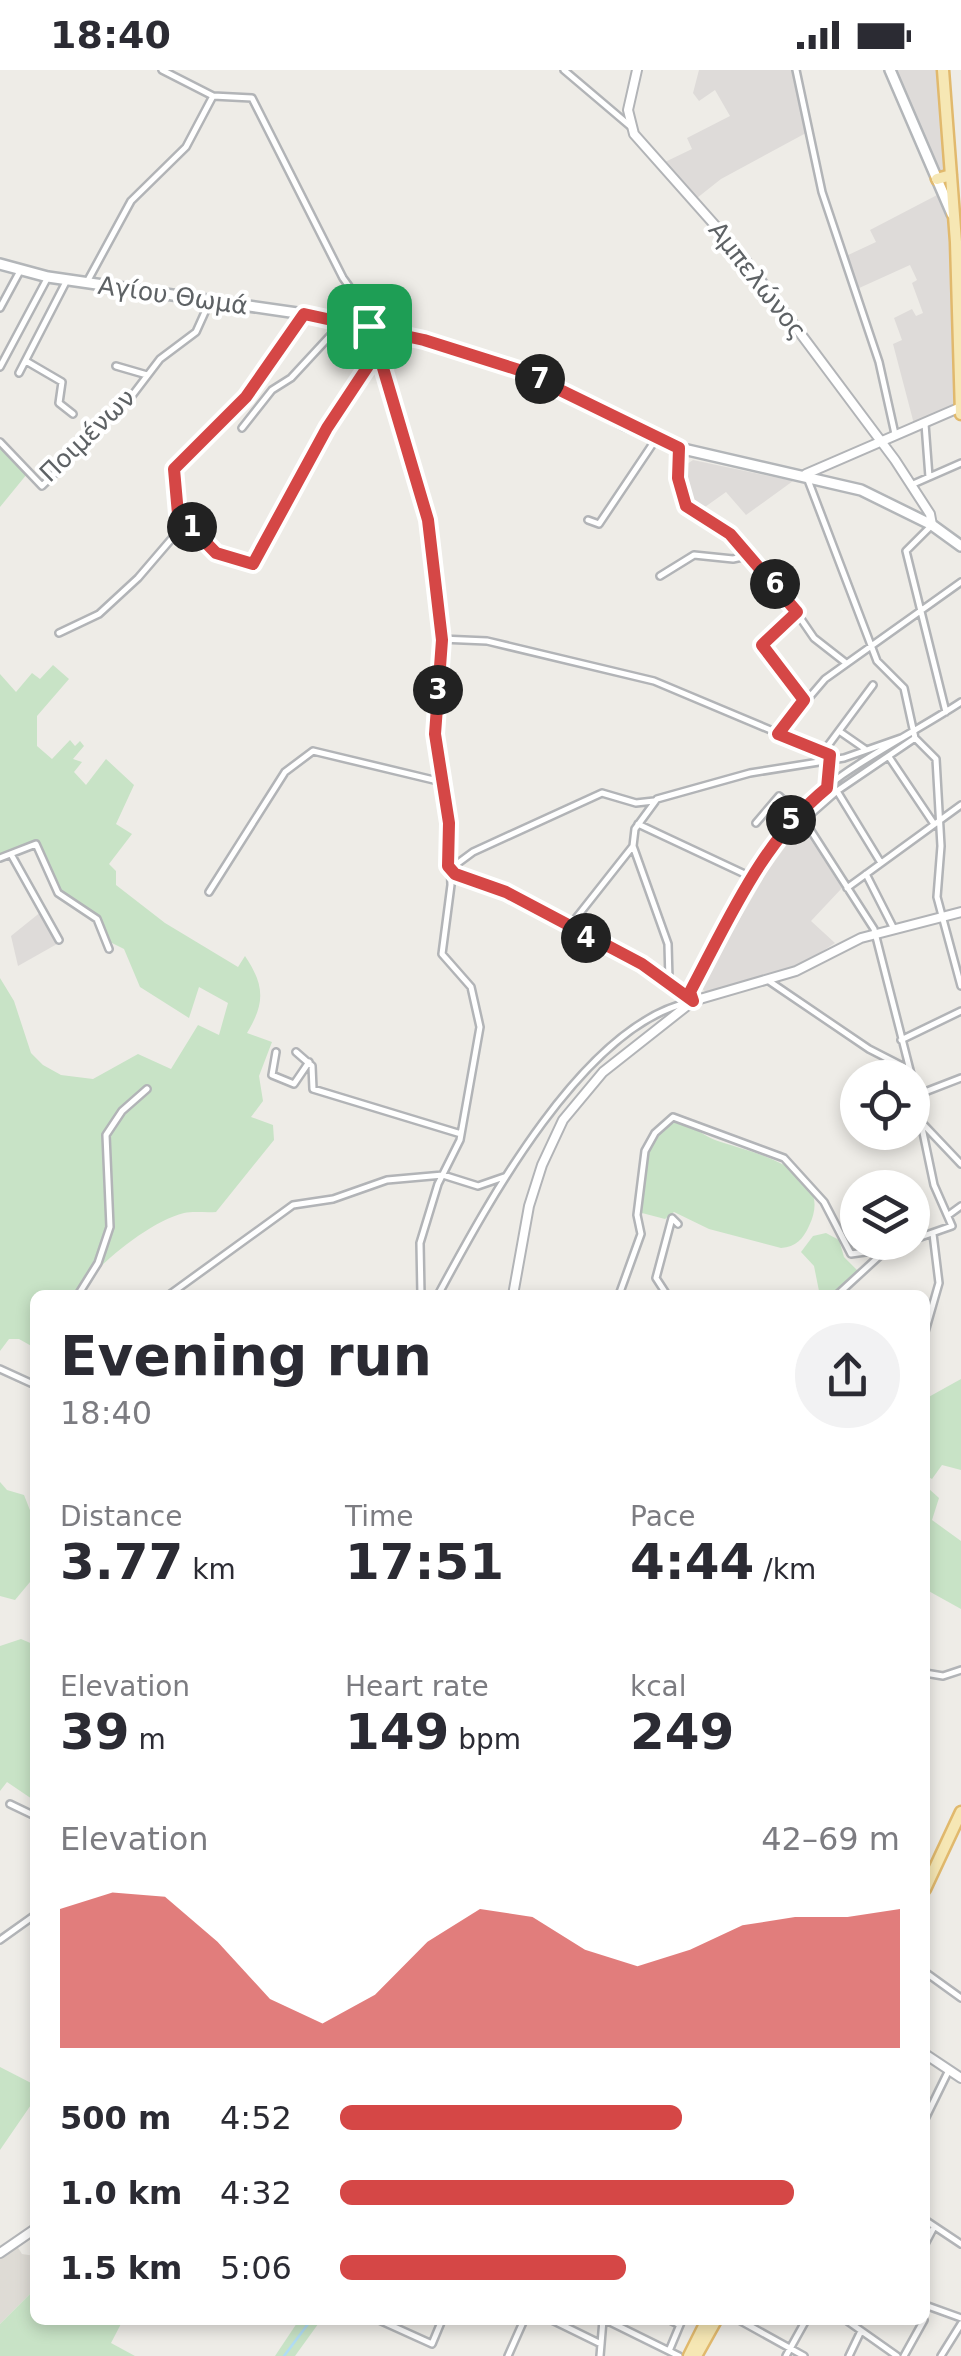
<!DOCTYPE html>
<html lang="en">
<head>
<meta charset="utf-8">
<style>
  body { margin:0; font-family:"DejaVu Sans",sans-serif; background:#f2f2f3; color:#2b2b33; height:100vh; display:flex; flex-direction:column; font-size:38px; white-space:nowrap }
  * { box-sizing:border-box; margin:0 }
  p { font-size:32px; color:#7c7c81 }
  .icon { flex:none; width:55px; height:55px; fill:none; stroke:currentColor; stroke-width:2; stroke-linecap:round; stroke-linejoin:round }
  .map { position:relative; flex:1; overflow:hidden }
  .side { position:absolute; left:30px; top:1220px; width:900px; height:1035px; display:flex; flex-direction:column; background:#fff; border-radius:15px; box-shadow:0 5px 15px #0003 }
  .side>* { flex:none }
  .fabs { position:absolute; left:840px; top:990px; display:grid; gap:20px }
  .fabs a { display:grid; place-items:center; width:90px; height:90px; border-radius:50%; background:#fff; box-shadow:0 5px 15px #0003; font-size:50px }
  .pin { position:absolute; display:grid; place-items:center; width:85px; height:85px; color:#fff; margin:-42px; border-radius:20px; box-shadow:0 5px 15px #0006 }
  .km { position:absolute; width:50px; height:50px; margin:-25px; border-radius:50%; background:#222; color:#fff; font-size:28px; line-height:50px; text-align:center }
  .round { display:grid; place-items:center; flex:none; width:105px; height:105px; border-radius:52px; background:#f2f2f3 }
  .overview { display:flex; align-items:center; justify-content:space-between; height:170px; padding:0 30px }
  h1 { font-size:55px; font-weight:700; line-height:75px }
  .figures { display:grid; grid-template-columns:repeat(3,1fr); gap:15px; height:170px; padding:10px 30px }
  .figures div { display:grid; align-content:center }
  .figures b { font-size:50px; font-weight:700 }
  .figures small { font-size:28px; font-weight:400 }
  .figures p { font-size:28px }
  .chart { height:280px; padding:20px 30px }
  .chart p { display:flex; justify-content:space-between }
  .chart svg { width:100%; height:180px; margin-top:10px; fill:#d54746; opacity:.7 }
  ul { padding:0 30px; list-style:none; font-size:32px }
  li { display:grid; grid-template-columns:160px 120px 1fr; align-items:center; height:75px }
  li i { height:25px; border-radius:12px; background:#d54746 }
  .status { display:flex; justify-content:space-between; align-items:center; height:70px; padding:0 50px; background:#fff; direction:ltr }
  .status svg { height:28px; fill:currentColor }
  .map>svg:first-child { display:block }
  .industrial { fill:#dedbd9 }
  .education { fill:#dedbd5 }
  .green { fill:#c8e3c6 }
  .lines { fill:none; stroke-linecap:round; stroke-linejoin:round }
  .stream { stroke:#b0dcf5; stroke-width:2.5 }
  .minor-casing { stroke:#b2b4b7; stroke-width:10 }
  .tertiary-casing { stroke:#b2b4b7; stroke-width:12 }
  .secondary-casing { stroke:#b3b6b9; stroke-width:14 }
  .primary-casing { stroke:#e1b96d; stroke-width:15 }
  .minor { stroke:#fff; stroke-width:5 }
  .tertiary { stroke:#fff; stroke-width:8 }
  .secondary { stroke:#fff; stroke-width:9 }
  .primary { stroke:#f6e7b4; stroke-width:10 }
  .route-casing { stroke:#fff; stroke-width:20 }
  .route { stroke:#d54746; stroke-width:12 }
  .labels { text-anchor:middle; stroke-width:8; stroke-linejoin:round; paint-order:stroke }
  .street-label { font-size:25px; fill:#5e6265; stroke:#fff }
</style>
</head>
<body>
<div class="status"><b>18:40</b><svg viewBox="0 0 49 12"><path d="M0 12V9h3v3zM5 12V6h3v6zM10 12V3h3v9zM15 12V0h3v12zM26 1h20v11H26zM47 4h2v5h-2z"/></svg></div>
<div class="map">
<svg width="961" height="2286" viewBox="0 0 961 2286">
  <rect width="100%" height="100%" fill="#eeece7"/>
  <path class="industrial" d="M699,0H793L806,63L721,109L697,128L665,92L692,79L687,68L730,46L715,20L699,31L693,23Z
    M894,0H941L949,103L940,106Z
    M939,124L951,161L958,335L914,354L893,274L902,270L894,248L912,239L916,246L923,243L912,213L917,210L910,195L857,219L846,186L876,172L870,160Z
    M693,390L793,411L746,445L726,422L698,442L689,434L682,415L681,398Z
    M801,755L842,818L811,851L835,873L795,899L707,923L700,917L767,802Z
    M42,841L57,874L18,896L11,866Z"/>
  <path class="education" d="M17,2176L22,2184L35,2186V2219L0,2254V2186Z"/>
  <path class="green" d="M0,374L27,404L0,437Z
    M53,595L69,609L37,646V676L52,689L70,670L75,676L80,671L84,676L73,689L82,692L74,702L86,715L106,689L134,715L116,754L132,764L109,794L116,801V815L165,853L238,897L245,886C265,916 265,933 247,963L272,972L259,1006L263,1031L251,1047L273,1055L274,1070L216,1142C206,1143 194,1141 184,1143C148,1152 96,1196 75,1225H35V1278L19,1269H9L0,1281V908L14,931L31,983L43,995L61,1005L93,1009L138,984L171,999L198,955L219,965L228,933L199,917L189,948L140,917L124,879L110,872L101,850L59,821L40,776L35,773L0,786V604L16,622L32,603L40,609Z
    M680,1052C693,1056 703,1065 715,1070C752,1083 837,1098 809,1156C803,1169 796,1177 781,1178L709,1159L674,1142L665,1149L642,1143C645,1115 642,1056 680,1052Z
    M826,1163L839,1170L844,1187L858,1201L832,1225L819,1221L814,1196L801,1182L813,1166Z
    M961,1309V1400L942,1395L932,1409L925,1405V1329Z
    M0,1412L7,1420L24,1425L35,1453V1506L15,1530L0,1526Z
    M928,1418L939,1428L932,1450L961,1471V1539L925,1519Z
    M21,1569L35,1575V1731L7,1712L0,1721V1576Z
    M0,1997L35,2015V2029L0,2080Z
    M35,2219V2250H123L111,2273L135,2286H0V2254Z
    M299,2250H321L295,2286H275Z"/>
  <g class="lines">
    <path class="stream" d="M284,2286L311,2250"/>
    <defs>
      <path id="minor" d="M162,0L213,26
        M564,0L630,56
        M796,0L822,122L879,292L895,364
        M87,212L131,131L186,77L213,26L252,28L343,208L369,244V257
        M0,238L20,201
        M304,244L246,327L174,399L178,444L217,483L249,495L262,482L327,358L390,263
        M378,281L424,434L441,569L435,664L449,753L451,815L442,884L471,917L480,957L460,1070L438,1114L420,1173L421,1225
        M26,291L62,312L59,333L73,344
        M116,296L147,305
        M0,297L48,207
        M19,303L67,210
        M925,354L929,407
        M242,358L272,320L291,308L341,254
        M0,372L42,416L128,331L160,289L196,262L210,231
        M679,378L678,408L687,436L730,464L790,533L814,568L846,593
        M808,410L877,591L904,618L915,668L936,689L941,776L937,827L961,916
        M911,415L961,393
        M588,450L599,454L656,369
        M932,455L906,481L946,642
        M660,506L694,485L733,489L747,486
        M796,543L762,575L804,630
        M59,563L99,544L138,508L186,452
        M441,569L487,571L654,611L830,685L827,718
        M839,661L865,679
        M778,664L825,609L961,512
        M824,681L873,615
        M889,687L934,754
        M837,721L881,793
        M756,753L779,726L797,743
        M638,754L751,807
        M633,776L635,759L657,729L750,703L844,688L901,668
        M633,776L668,874L669,910
        M12,786L59,870
        M0,788L36,774L58,823L97,849L109,879
        M450,799L473,782L602,723L636,733L654,731
        M451,800L505,822L627,886L669,910L691,929
        M866,804L894,859
        M847,818L961,735
        M209,822L285,702L313,681L442,712
        M569,857L633,776
        M769,911L869,979L910,1000
        M693,931L691,922C720,868 745,802 785,755C831,702 903,670 961,632
        M901,970L961,941
        M276,982L272,1005L294,1014L309,992
        M296,982L312,996L313,1019L461,1064
        M912,1008L874,859L804,750L837,721L915,668
        M912,1010L934,1115L952,1156L912,1170
        M917,1025L961,1008
        M924,1055L961,1094
        M950,1144L961,1136
        M78,1225L98,1193L110,1157L106,1065L122,1041L147,1019
        M169,1225L293,1135L333,1129L387,1110L443,1105L478,1116L504,1107
        M438,1225C486,1136 583,955 690,932
        M619,1225L641,1164L637,1145L645,1081L655,1063L673,1047L784,1088L824,1132L851,1184L887,1179
        M667,1225L656,1208L672,1148L678,1154
        M837,1225L887,1179L904,1172
        M925,1262L939,1213L933,1164
        M0,1299L35,1315
        M925,1603L943,1606L961,1600
        M10,1734L35,1746
        M0,1870L35,1845
        M925,1902L961,1928
        M925,2049L949,2000
        M925,2150L961,2174
        M925,2174L934,2157
        M925,2235L961,2248
        M379,2250L432,2274L442,2250
        M552,2250L601,2274
        M606,2250L679,2286
        M670,2250L680,2255
        M739,2250L804,2286
        M846,2250L897,2286
        M669,2281L682,2250
        M508,2286L524,2250
        M600,2286L603,2250
        M786,2286L806,2250
        M849,2286L861,2261
        M904,2286L924,2250
        M941,2286L961,2254"/>
      <path id="tertiary" d="M637,0L628,40L634,64L744,188L895,390L930,444L932,455
        M806,404L961,337
        M513,1225L529,1136L542,1095L563,1050L603,1002L693,931L796,901L861,868L961,842
        M925,1984L961,2008
        M0,2183L35,2159"/>
      <path id="secondary" d="M890,0L952,144
        M0,194L48,207L304,244L424,270L540,309L625,355L679,378L861,420L932,455L961,476"/>
      <path id="primary" d="M943,0L956,172L961,344
        M937,109L951,105
        M925,1819L961,1742
        M689,2286L707,2250
        M696,2286L716,2250"/>
    </defs>
    <use href="#minor" class="minor-casing"/>
    <use href="#tertiary" class="tertiary-casing"/>
    <use href="#secondary" class="secondary-casing"/>
    <use href="#primary" class="primary-casing"/>
    <use href="#minor" class="minor"/>
    <use href="#tertiary" class="tertiary"/>
    <use href="#secondary" class="secondary"/>
    <use href="#primary" class="primary"/>
  </g>
  <g class="lines">
    <defs>
      <path id="route" d="M304,244L424,270L519,300L679,378L678,408L686,436L730,464L797,542L762,575L804,630L778,664L830,685L827,718C762,771 729,849 690,922L693,931L642,894L506,822L455,804L448,796L449,753L435,664L442,570L428,450L378,281L327,358L253,494L216,483L178,444L174,399L246,327Z"/>
    </defs>
    <use href="#route" class="route-casing"/>
    <use href="#route" class="route"/>
  </g>
  <g class="labels">
    <g class="street-label">
      <text transform="translate(758 210) rotate(52)" y="9">Αμπελώνος</text>
      <text transform="translate(173 225) rotate(8)" y="9">Αγίου Θωμά</text>
      <text transform="translate(87 365) rotate(-44)" y="9">Ποιμένων</text>
    </g>
  </g>
</svg>
<div class="fabs">
<a><svg class="icon" aria-label="locate" viewBox="0 0 24 24"><circle cx="12" cy="12" r="6"/><path d="M12 2v4M12 18v4M2 12h4M18 12h4"/></svg></a>
<a><svg class="icon" aria-label="layers" viewBox="0 0 24 24"><path d="M12 4l9 5-9 5-9-5zM3 14l9 5 9-5"/></svg></a>
</div>
<div class="pin" style="left:369px;top:256px;background:#1e9e55"><svg class="icon" aria-label="arrive" viewBox="0 0 24 24"><path d="M6 21V4h12l-3 4 3 4H6"/></svg></div>
<b class="km" style="left:192px;top:457px">1</b>
<b class="km" style="left:438px;top:620px">3</b>
<b class="km" style="left:586px;top:868px">4</b>
<b class="km" style="left:791px;top:750px">5</b>
<b class="km" style="left:775px;top:514px">6</b>
<b class="km" style="left:540px;top:309px">7</b>
<section class="side">
<div class="overview"><div><h1>Evening run</h1><p>18:40</p></div><a class="round"><svg class="icon" aria-label="share" viewBox="0 0 24 24"><path d="M12 15V3M7 8l5-5 5 5M5 13v7h14v-7"/></svg></a></div>
<div class="figures">
<div><p>Distance</p><b>3.77<small> km</small></b></div>
<div><p>Time</p><b>17:51</b></div>
<div><p>Pace</p><b>4:44<small> /km</small></b></div>
</div>
<div class="figures">
<div><p>Elevation</p><b>39<small> m</small></b></div>
<div><p>Heart rate</p><b>149<small> bpm</small></b></div>
<div><p>kcal</p><b>249</b></div>
</div>
<div class="chart"><p><span>Elevation</span>42–69 m</p>
<svg viewBox="0 0 160 44" preserveAspectRatio="none"><path d="M0 44V10L10 6L20 7L30 18L40 32L50 38L60 31L70 18L80 10L90 12L100 20L110 24L120 20L130 14L140 12L150 12L160 10V44z"/></svg>
</div>
<ul>
<li><b>500 m</b>4:52<i style="width:61%"></i></li>
<li><b>1.0 km</b>4:32<i style="width:81%"></i></li>
<li><b>1.5 km</b>5:06<i style="width:51%"></i></li>
</ul>
</section>
</div>
</body>
</html>
